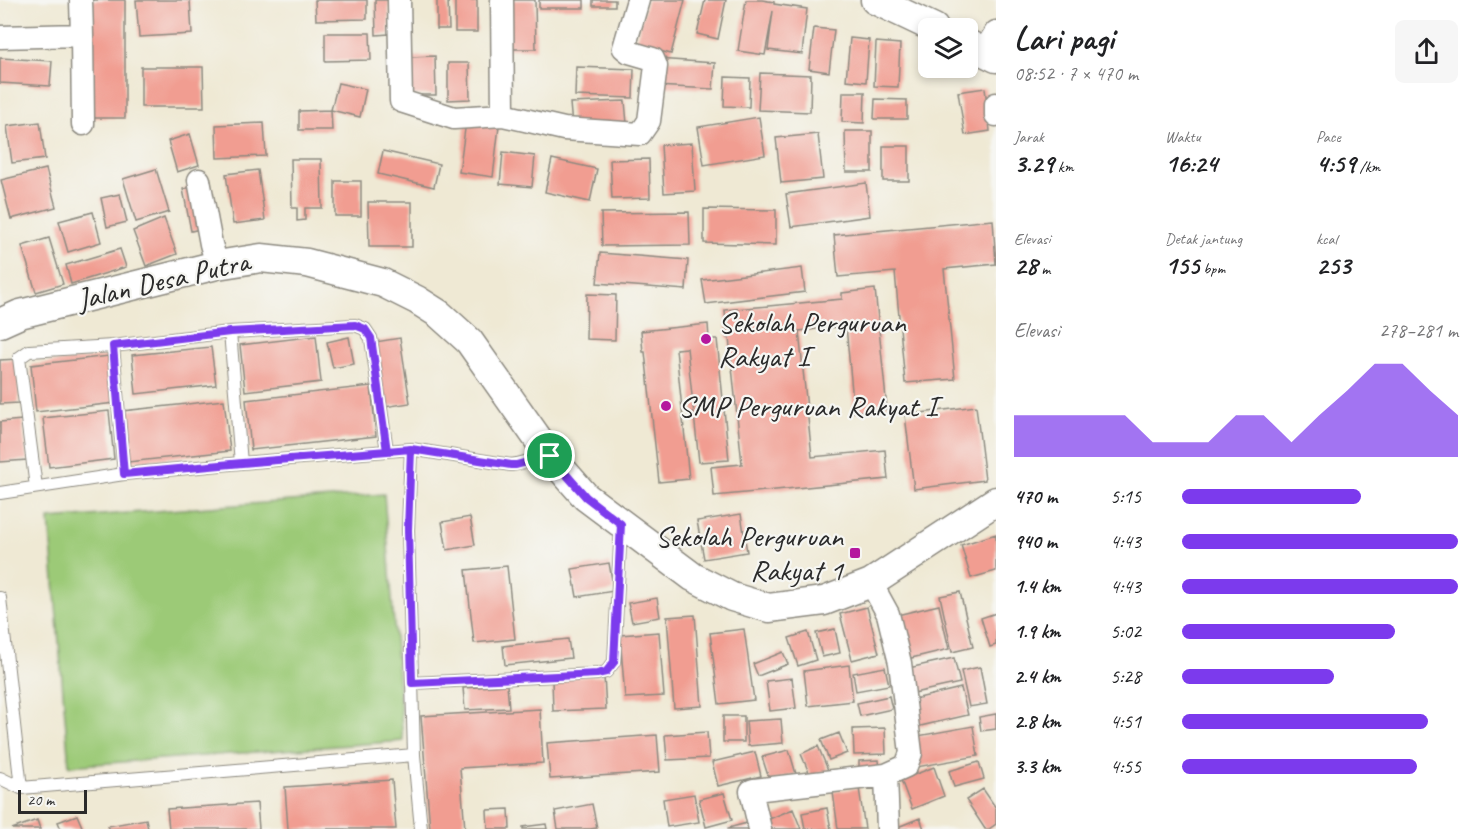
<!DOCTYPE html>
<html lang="id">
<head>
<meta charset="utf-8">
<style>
  body { margin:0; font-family:Caveat,sans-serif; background:#f6f6f6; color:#202124; height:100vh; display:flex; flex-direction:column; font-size:22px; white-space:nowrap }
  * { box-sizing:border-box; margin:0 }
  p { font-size:20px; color:#757577 }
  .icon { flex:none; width:33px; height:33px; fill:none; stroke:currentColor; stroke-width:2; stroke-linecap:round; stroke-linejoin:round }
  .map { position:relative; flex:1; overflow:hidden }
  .panel { display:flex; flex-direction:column; background:#fff; width:480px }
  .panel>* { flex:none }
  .fabs { position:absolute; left:918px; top:18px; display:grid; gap:12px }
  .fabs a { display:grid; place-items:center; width:60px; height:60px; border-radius:9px; background:#fff; box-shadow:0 3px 9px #0003; font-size:30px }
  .scale { position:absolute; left:18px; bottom:15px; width:69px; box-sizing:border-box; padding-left:6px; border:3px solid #2b2b2b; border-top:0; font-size:16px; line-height:21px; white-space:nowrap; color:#2b2b2b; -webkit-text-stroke:4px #f6f6f2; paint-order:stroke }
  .pin { position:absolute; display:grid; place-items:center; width:51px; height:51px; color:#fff; margin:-26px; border:3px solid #fff; border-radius:50%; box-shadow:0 2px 6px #0007 }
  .round { display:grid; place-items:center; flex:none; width:63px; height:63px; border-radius:9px; background:#f6f6f6 }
  .head { display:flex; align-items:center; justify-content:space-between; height:102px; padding:0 18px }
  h1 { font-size:33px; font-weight:700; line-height:45px }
  .figures { display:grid; grid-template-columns:repeat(3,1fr); gap:9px; height:102px; padding:6px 18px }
  .figures div { display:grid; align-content:center }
  .figures b { font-size:26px; font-weight:700 }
  .figures small { font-size:16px; font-weight:400 }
  .figures p { font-size:16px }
  .chart { height:168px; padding:12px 18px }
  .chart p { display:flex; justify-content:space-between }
  .chart svg { width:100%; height:108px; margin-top:6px; fill:#7c3aed; opacity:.7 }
  ul { padding:0 18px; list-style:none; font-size:20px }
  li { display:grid; grid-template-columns:96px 72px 1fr; align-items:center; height:45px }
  li i { height:15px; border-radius:8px; background:#7c3aed }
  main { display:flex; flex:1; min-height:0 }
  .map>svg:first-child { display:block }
  .green { fill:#9cca77; stroke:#647a51; stroke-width:1.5 }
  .building { fill:#f19d91 }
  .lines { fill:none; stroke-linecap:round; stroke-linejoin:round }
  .service-casing { stroke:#8d8a80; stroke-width:14 }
  .minor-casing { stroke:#8d8a80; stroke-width:25 }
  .tertiary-casing { stroke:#8d8a80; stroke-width:31 }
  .service { stroke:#fff; stroke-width:12 }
  .minor { stroke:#fff; stroke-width:22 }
  .tertiary { stroke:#fff; stroke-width:28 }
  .route-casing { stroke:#fff; stroke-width:12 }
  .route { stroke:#7c3aed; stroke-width:8 }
  .poi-dot { fill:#b5179e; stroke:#f6f6f2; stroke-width:2 }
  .labels { text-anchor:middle; stroke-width:4.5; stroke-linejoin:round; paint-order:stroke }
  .street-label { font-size:30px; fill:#2b2b2b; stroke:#f6f6f2 }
  .poi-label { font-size:30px; fill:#2b2b2b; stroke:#f6f6f2; text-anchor:start }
</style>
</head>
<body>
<main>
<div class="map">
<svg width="996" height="829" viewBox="0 0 996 829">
  <rect width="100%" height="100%" fill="#f6f6f2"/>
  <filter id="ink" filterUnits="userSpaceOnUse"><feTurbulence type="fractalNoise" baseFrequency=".0167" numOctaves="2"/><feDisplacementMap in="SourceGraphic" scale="12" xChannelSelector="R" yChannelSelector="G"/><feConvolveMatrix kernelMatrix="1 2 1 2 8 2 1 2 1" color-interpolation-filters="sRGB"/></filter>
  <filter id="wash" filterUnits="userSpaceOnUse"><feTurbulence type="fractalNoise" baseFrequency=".008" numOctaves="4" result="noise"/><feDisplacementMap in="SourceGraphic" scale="24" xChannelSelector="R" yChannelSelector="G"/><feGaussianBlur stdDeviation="1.35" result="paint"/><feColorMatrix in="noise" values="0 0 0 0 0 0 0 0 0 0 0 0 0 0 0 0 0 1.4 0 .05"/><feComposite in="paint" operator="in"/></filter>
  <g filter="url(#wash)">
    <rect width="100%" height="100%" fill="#efe9d4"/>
    <path class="green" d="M384,494L403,741L69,766L49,519Z"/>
    <g id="blocks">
      <path class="building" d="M92,0H125V118H91Z
        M136,0H190L192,34L139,37Z
        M315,0H367V19L316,20Z
        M375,0H389V34L376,35Z
        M437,0H448L449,29H437Z
        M455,0H477V32H455Z
        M504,0H535L536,49H504Z
        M539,0H584V8H539Z
        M593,0H615V6H593Z
        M647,0H685L671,54L635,44Z
        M705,0H726L718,39L697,34Z
        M746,0H762L774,2V4L807,9L802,54L768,50L773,11L765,55L738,51Z
        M814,28L834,30L829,72L809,69Z
        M325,33H370L371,60L325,61Z
        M850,38L869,40L866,82L846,80Z
        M876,42L900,44L898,87L874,86Z
        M435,56L436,95H411L410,57Z
        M0,58L52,61L50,86L0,83Z
        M657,59L715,63L713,89L655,86Z
        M448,63H469L470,99L448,100Z
        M141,67H203L204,107H141Z
        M576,67L634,69L633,98L575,96Z
        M760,73L811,75L810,112L758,110Z
        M725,77L750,78L749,107L724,106Z
        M338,83L366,89L360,117L331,110Z
        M985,88L990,131L965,135L958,92Z
        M843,92H865L864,123L842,122Z
        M875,99L907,100V119H874Z
        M625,101L627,124L572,126L570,103Z
        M331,110L332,130H299V111Z
        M759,117L765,155L704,165L698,127Z
        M40,122L45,159L12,163L7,126Z
        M466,122L499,126L493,177L459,172Z
        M264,123L266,156L217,158L216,125Z
        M845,131H872V172H846Z
        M190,134L199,165L177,172L168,141Z
        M818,134L823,179L781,183L776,138Z
        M692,143L695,191L664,193L661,145Z
        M883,146H909V181H883Z
        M383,151L439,164L434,187L378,174Z
        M503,152L535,156L532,187L500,184Z
        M291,159H321L322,208H305V220L297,221V208H292Z
        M552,159L597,169L590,202L545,192Z
        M649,159L650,198L612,199L610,160Z
        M46,169L56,207L11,219L1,180Z
        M156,169L169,212L136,222L123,179Z
        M258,170L265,220L233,224L226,174Z
        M335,181H361V216H335Z
        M866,183L870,216L791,227L786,194Z
        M196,186L205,228L191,231L183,189Z
        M120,194L127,222L107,227L101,198Z
        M368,202H412V247H369Z
        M704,209L776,210V245L704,243Z
        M93,212L101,242L68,252L59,221Z
        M689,212L690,245L602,246L601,213Z
        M164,218L177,254L146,266L133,231Z
        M993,220L996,264L944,269L955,379L905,383L895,272L838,277L834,235Z
        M49,238L63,284L36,292L22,246Z
        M120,249L126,267L71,284L66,265Z
        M600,253L688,260L686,290L597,283Z
        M802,268L805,292L706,304L702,280Z
        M875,289L887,409L854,412L846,326L799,331L812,457L885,450L888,479L714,496L711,467L742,464L729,338H727L725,310L842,299V293Z
        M587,294L616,295L615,340L586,339Z
        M708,324L709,339H717L729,460L699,462L687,348L676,349L689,479L659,482L645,352H643L641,331Z
        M316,336L321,382L245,391L240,345Z
        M349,337L354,364L333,368L327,342Z
        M400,338L410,403L385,407L375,342Z
        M211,347L216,385L136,394L132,355Z
        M109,356L115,403L36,412L31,365Z
        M18,359L19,403L0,404V360Z
        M371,386L376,436L251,450L246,400Z
        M224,400L230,451L128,462L122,411Z
        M976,406L985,480L914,489L905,415Z
        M109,411L114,459L49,467L43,418Z
        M22,420L27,460L0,462V422Z
        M741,514L747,552L704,559L697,521Z
        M470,517L475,545L447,550L442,522Z
        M996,534V571L971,578L961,545Z
        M609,563L614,591L577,597L572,569Z
        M507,566L515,639L474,643L466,570Z
        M960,592L973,647L952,652L940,596Z
        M657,598L660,617L632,622L628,603Z
        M939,605L949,649L903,660L893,616Z
        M867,607L879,653L852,660L840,614Z
        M996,613V645L990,647L981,618Z
        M695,615L702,706L674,708L667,617Z
        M744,629L754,700L719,704L710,633Z
        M835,629L840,653L822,657L816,633Z
        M659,632L664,696L625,698L620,635Z
        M808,632L816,660L798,666L789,638Z
        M568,639L571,658L505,665L503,646Z
        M783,652L788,664L758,676L753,664Z
        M954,658L960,683L909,694L904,669Z
        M849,665L853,701L808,706L804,671Z
        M885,667L889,685L856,691L853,673Z
        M980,667L987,704L969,707L961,671Z
        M604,676L606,709L553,711L552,678Z
        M792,678L796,708L770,711L766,681Z
        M507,685L509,708L465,710L463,688Z
        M961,688L968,715L916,727L910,700Z
        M889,696L892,709L860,716L857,703Z
        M540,709L543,763L460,768L465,829H430L421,716Z
        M996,714V729L981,731L979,717Z
        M723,716H744V742H723Z
        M781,719L783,743L748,746L746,721Z
        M973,726L978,756L917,767L912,737Z
        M885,728L886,754L854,755L853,729Z
        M707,732L709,758L667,760L665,735Z
        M839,733L847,753L829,760L821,740Z
        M657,735L660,772L550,779L547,743Z
        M818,746L828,770L811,777L801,754Z
        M789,750L796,774L770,782L762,757Z
        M755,752L761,776L718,786L712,762Z
        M879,760L880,769L859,770V761Z
        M979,762L984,779L954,787L949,771Z
        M934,767L944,796L912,809L901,780Z
        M392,780L396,829H288L285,787Z
        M859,788L865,829H838L833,792Z
        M983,789L996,808V824L989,829H985L966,800Z
        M724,793L732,820L706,827L699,799Z
        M694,794L699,822L667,827L663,799Z
        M257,803L259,829H169L167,809Z
        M592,804L597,828L590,829H558L555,811Z
        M827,808L831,829H805L802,813Z
        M509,809L510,829H488L487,810Z
        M793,809L801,829H764L762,822Z
        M77,815L83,829H61L58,822Z
        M920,818L924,829H893Z
        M146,819L148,829H108V826Z
        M37,820L40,829H12Z
        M747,823L749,829H728V828Z
        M546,824L547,829H523V827Z"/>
    </g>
  </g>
  <g filter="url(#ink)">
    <use href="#blocks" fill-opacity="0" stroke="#8d8a80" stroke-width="1.5"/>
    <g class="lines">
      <defs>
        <path id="service" d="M230,332L241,463
          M113,346L124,474
          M411,449L408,530L414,755
          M36,487L19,358L29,351L113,346L230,332L355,325L365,329L371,338L387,451
          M0,493L124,474L241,463L411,449L511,465L517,464L549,456
          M0,598L21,788
          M412,683L597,674L606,672L614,662L621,525
          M0,778L21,788L414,755L421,829"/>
        <path id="minor" d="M399,0L401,101L454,118L503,115L564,129L640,134L649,121L656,66L653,59L629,52L624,48L638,0
          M502,0L503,115
          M82,35L83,124
          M0,37L82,35L81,0
          M983,52L996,32
          M996,104V115
          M199,180L211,244L217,265
          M886,775L888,829
          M760,829L751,791L754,790L886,775L906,766L911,753L900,663L888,614L871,583"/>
        <path id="tertiary" d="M875,0L934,28
          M968,44L996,58
          M0,323L20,314L217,265L261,258L307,263L383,283L417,300L439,314L469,341L550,456L586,497L693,577L732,597L769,608L824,601L871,583L996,501"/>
      </defs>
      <use href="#service" class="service-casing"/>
      <use href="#minor" class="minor-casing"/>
      <use href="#tertiary" class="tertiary-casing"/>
      <use href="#service" class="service"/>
      <use href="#minor" class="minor"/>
      <use href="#tertiary" class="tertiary"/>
    </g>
  </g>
  <g class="lines" filter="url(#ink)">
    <defs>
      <path id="route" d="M550,456L516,465H511L411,449L387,451L242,463L124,474L113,346L230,332L355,325L365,329L371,338L387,451L411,449L408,530L412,683L597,674L606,672L614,662L621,524L586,497L550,456"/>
    </defs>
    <use href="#route" class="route-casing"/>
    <use href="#route" class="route"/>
  </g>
  <g class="poi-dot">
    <circle cx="706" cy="339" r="6"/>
    <circle cx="666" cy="406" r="6"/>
    <rect x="849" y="547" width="12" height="12" rx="3"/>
  </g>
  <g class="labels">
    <g class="street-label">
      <text transform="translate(163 280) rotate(-13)" y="10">Jalan Desa Putra</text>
    </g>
    <g class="poi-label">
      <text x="718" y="332">Sekolah Perguruan<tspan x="718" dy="34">Rakyat I</tspan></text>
      <text x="678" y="416">SMP Perguruan Rakyat I</text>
      <text x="843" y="546" text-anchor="end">Sekolah Perguruan<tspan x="843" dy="34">Rakyat 1</tspan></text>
    </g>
  </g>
</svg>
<div class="fabs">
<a><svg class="icon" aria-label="layers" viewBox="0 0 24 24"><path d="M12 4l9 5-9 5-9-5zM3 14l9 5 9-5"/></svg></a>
</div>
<div class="scale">20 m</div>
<div class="pin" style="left:550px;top:456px;background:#1e9e55"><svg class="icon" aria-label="arrive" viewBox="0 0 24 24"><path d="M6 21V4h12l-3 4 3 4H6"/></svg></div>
</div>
<section class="panel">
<div class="head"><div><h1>Lari pagi</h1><p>08:52 · 7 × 470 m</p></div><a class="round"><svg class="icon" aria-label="share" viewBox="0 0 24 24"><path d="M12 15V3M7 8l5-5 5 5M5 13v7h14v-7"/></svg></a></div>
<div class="figures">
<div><p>Jarak</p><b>3.29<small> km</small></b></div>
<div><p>Waktu</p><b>16:24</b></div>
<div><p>Pace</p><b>4:59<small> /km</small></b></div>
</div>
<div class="figures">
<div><p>Elevasi</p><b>28<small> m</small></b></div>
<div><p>Detak jantung</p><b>155<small> bpm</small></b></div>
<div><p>kcal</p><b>253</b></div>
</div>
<div class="chart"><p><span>Elevasi</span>278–281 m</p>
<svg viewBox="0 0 160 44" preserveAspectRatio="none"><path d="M0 44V27L10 27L20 27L30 27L40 27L50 38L60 38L70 38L80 27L90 27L100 38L110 27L120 17L130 6L140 6L150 17L160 27V44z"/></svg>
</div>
<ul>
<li><b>470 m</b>5:15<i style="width:65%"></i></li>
<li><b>940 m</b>4:43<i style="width:100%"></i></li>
<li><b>1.4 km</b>4:43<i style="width:100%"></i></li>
<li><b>1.9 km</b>5:02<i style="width:77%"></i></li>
<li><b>2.4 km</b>5:28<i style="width:55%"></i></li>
<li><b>2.8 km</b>4:51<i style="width:89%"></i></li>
<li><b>3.3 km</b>4:55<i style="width:85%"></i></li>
</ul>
</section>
</main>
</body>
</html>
